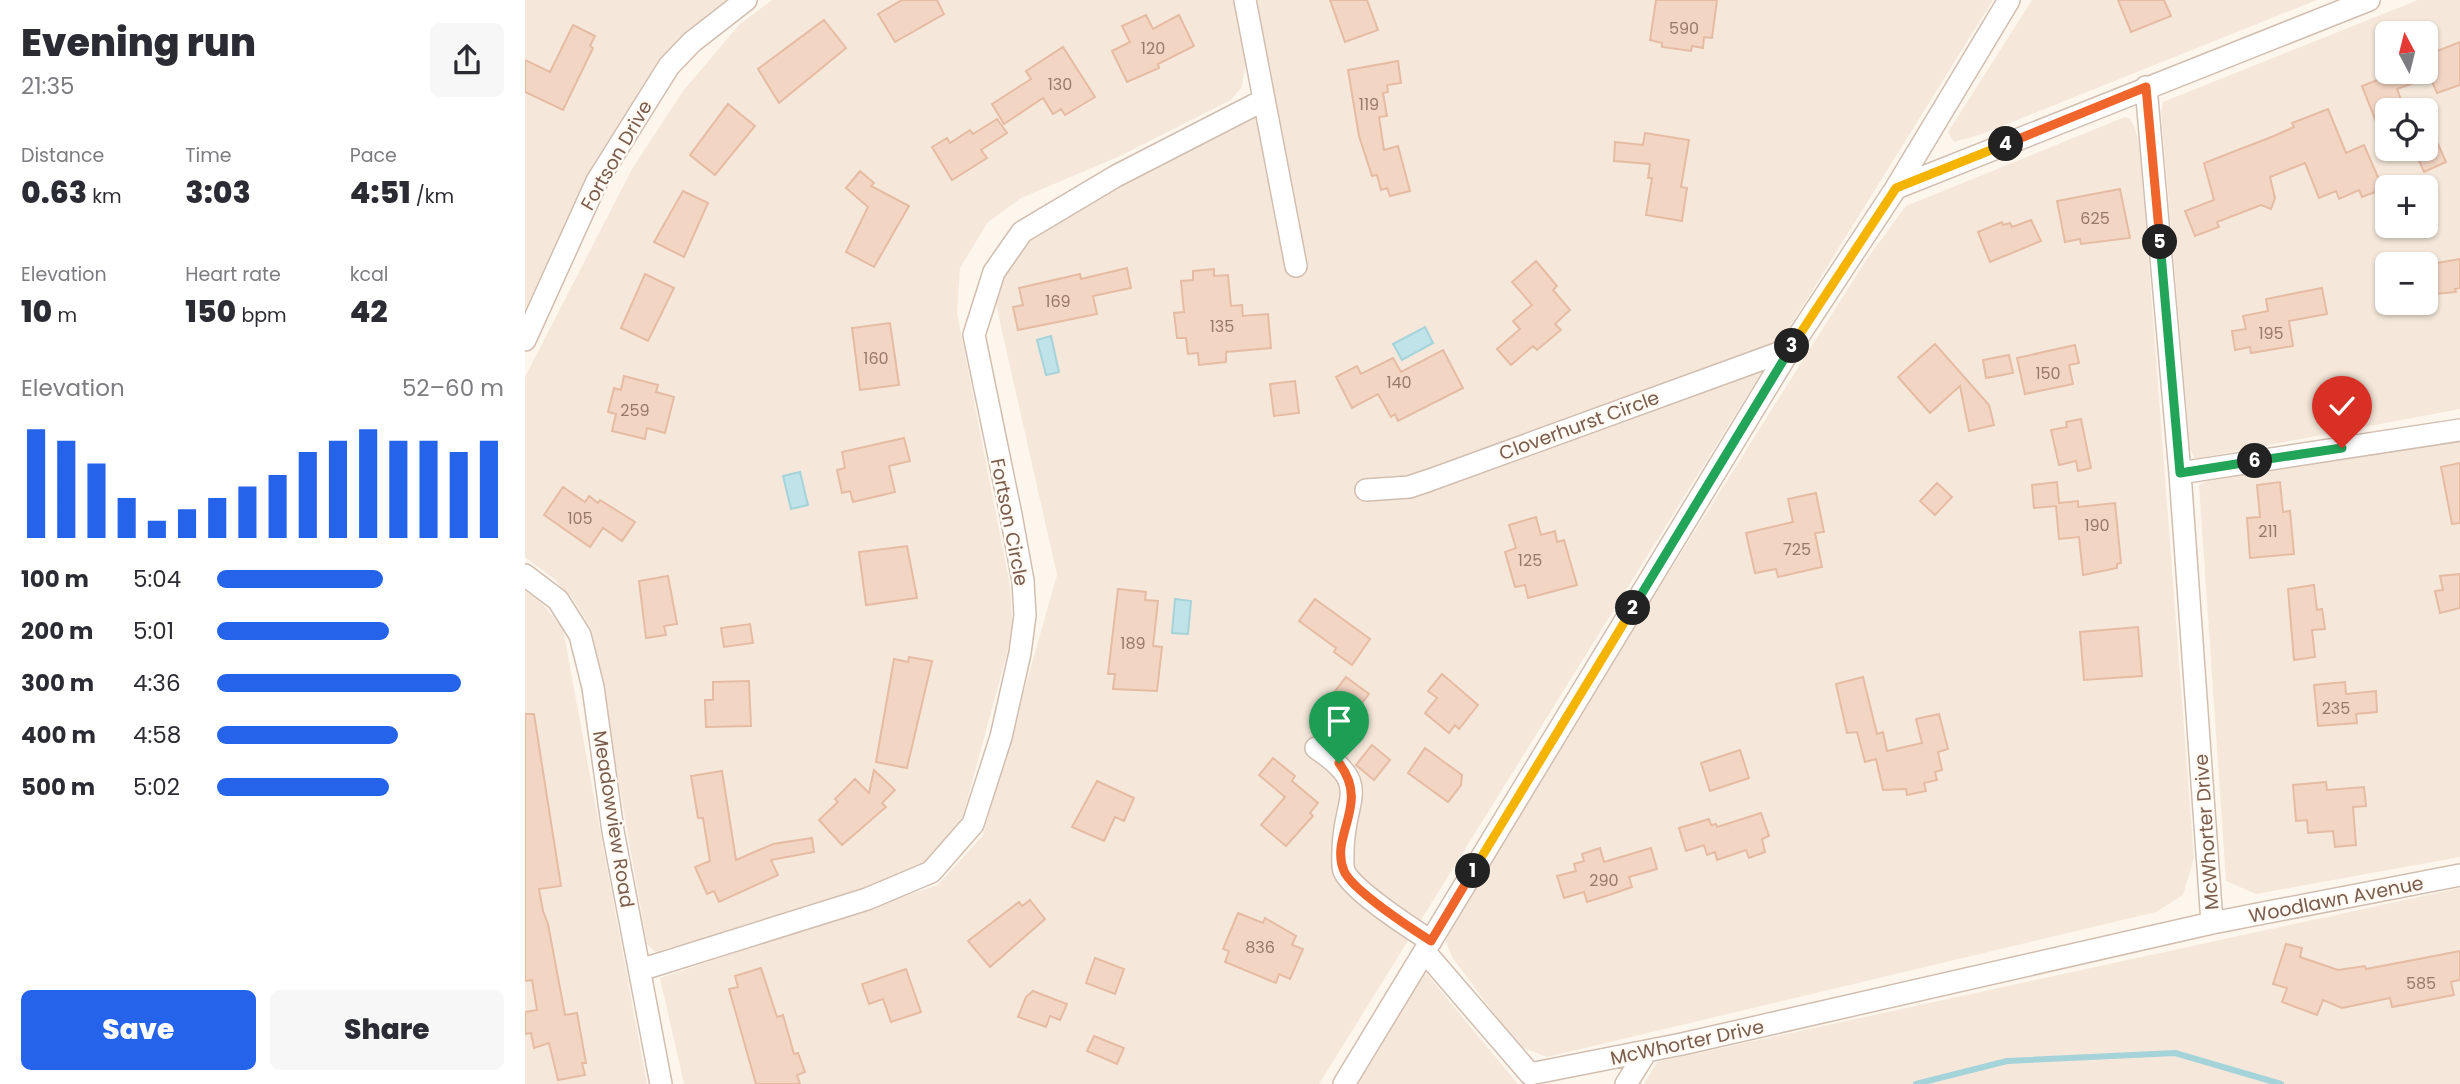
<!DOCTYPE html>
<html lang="en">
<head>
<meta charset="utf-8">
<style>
  body { margin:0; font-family:Poppins,sans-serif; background:#f7f7f7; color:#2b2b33; height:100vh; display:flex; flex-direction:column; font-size:26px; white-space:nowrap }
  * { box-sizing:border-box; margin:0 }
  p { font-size:23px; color:#7c7c81 }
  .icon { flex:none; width:38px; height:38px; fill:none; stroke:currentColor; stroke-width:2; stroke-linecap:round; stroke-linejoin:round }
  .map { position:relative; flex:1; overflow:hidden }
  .side { display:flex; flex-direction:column; background:#fff; width:525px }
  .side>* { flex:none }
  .needle { width:46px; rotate:353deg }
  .buttons { position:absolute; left:1850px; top:21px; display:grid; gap:14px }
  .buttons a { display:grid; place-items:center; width:63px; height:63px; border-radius:10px; background:#fff; box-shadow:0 2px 5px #0004; font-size:35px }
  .pin { position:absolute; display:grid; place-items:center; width:60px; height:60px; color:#fff; margin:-72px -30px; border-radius:50% 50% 50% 0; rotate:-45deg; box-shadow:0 0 7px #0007 }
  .pin .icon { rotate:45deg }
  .km { position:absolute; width:35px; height:35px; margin:-18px; border-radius:50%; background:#222; color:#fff; font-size:19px; line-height:35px; text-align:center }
  .round { display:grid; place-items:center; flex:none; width:74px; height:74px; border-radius:10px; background:#f7f7f7 }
  .head { display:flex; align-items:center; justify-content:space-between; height:119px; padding:0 21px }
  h1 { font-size:38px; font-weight:800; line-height:52px }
  .stats { display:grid; grid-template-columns:repeat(3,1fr); gap:10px; height:119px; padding:7px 21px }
  .stats div { display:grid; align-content:center }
  .stats b { font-size:30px; font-weight:800 }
  .stats small { font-size:19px; font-weight:400 }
  .stats p { font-size:19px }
  .chart { height:196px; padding:14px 21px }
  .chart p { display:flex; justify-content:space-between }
  .chart svg { width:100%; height:126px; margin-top:7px; stroke:#2563eb; stroke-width:6 }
  .primary-button { display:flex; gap:14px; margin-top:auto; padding:14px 21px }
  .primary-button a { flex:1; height:80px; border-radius:10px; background:#2563eb; color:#fff; font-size:28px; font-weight:800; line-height:80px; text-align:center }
  .primary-button a+a { background:#f7f7f7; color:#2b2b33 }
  ul { padding:0 21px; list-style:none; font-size:23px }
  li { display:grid; grid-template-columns:112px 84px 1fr; align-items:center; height:52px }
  li i { height:18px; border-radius:9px; background:#2563eb }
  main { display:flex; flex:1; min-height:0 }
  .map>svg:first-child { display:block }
  .residential { fill:#f5e8da; fill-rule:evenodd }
  .water { fill:#bfe3e8; stroke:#a5d3da; stroke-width:2 }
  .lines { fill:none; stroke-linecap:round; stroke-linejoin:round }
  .stream { stroke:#a5d3da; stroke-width:6 }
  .building { fill:#f3d5c3; stroke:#e6bba3; stroke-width:2 }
  .minor-casing { stroke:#d1beb0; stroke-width:24 }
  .minor { stroke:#fff; stroke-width:21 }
  .split-1-casing { stroke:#fff; stroke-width:14 }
  .split-2-casing { stroke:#fff; stroke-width:14 }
  .split-3-casing { stroke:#fff; stroke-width:14 }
  .split-4-casing { stroke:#fff; stroke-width:14 }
  .split-5-casing { stroke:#fff; stroke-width:14 }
  .split-6-casing { stroke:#fff; stroke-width:14 }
  .split-7-casing { stroke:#fff; stroke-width:14 }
  .split-1 { stroke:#f0652b; stroke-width:9 }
  .split-2 { stroke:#f5b400; stroke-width:9 }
  .split-3 { stroke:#22a559; stroke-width:9 }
  .split-4 { stroke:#f5b400; stroke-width:9 }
  .split-5 { stroke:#f0652b; stroke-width:9 }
  .split-6 { stroke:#22a559; stroke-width:9 }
  .split-7 { stroke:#22a559; stroke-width:9 }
  .labels { text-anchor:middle; stroke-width:5; stroke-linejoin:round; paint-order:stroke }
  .number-label { font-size:16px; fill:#987a6a }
  .street-label { font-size:19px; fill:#7a5c4d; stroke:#fffaf3 }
</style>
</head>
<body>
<main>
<section class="side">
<div class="head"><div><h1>Evening run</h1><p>21:35</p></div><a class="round"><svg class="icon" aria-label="share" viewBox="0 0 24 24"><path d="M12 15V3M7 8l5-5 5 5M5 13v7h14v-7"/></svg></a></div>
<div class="stats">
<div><p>Distance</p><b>0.63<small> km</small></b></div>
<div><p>Time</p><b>3:03</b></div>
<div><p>Pace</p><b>4:51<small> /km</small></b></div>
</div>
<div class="stats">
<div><p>Elevation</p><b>10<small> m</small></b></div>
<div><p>Heart rate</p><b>150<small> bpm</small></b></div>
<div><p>kcal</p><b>42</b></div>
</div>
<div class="chart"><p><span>Elevation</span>52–60 m</p>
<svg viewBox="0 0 160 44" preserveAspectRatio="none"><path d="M5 44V6M15 44V10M25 44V18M35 44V30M45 44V38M55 44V34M65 44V30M75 44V26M85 44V22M95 44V14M105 44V10M115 44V6M125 44V10M135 44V10M145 44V14M155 44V10"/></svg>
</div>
<ul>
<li><b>100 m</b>5:04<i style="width:58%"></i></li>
<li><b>200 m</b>5:01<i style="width:60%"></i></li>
<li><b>300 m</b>4:36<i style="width:85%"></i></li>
<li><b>400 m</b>4:58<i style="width:63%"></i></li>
<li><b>500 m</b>5:02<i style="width:60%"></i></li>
</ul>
<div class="primary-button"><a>Save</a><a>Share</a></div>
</section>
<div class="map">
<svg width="1935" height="1084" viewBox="0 0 1935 1084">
  <rect width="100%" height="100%" fill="#fdf6ec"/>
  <path class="residential" d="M0,0H212L116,91L0,311Z
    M247,0H711L722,53L717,87L706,100L595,156L496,198L463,222L435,268L432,313L485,586L488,631L438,816L401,866L329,895L130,952L122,944L67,630L48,599L29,579L0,557V377L107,169L158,91L214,25Z
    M730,0H1468L794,1084H159L135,978L413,885L458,835L532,575L468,291L498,237L752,105Z
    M1507,0H1792L1457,134L1429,142L1423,132Z
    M1893,0H1935V409L1670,459L1665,449L1636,112L1638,102ZM1862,33H1900V72H1862ZM1862,110H1900V149H1862ZM1862,187H1900V226H1862ZM1862,264H1900V303H1862Z
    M1600,117L1605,119L1610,128L1615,148L1669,858L1658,895L1631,912L1022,1057L993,1046L927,957L921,942V926L1341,260L1381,206Z
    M1935,439V857L1731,894L1701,881L1674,485L1701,472Z
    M0,590L16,602L38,629L122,1084H0Z
    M1935,888V1084H1119L1132,1062Z
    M900,972L993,1084H824L886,987Z"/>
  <path class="water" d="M900,327L908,343L877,360L868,344Z
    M526,336L534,372L521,375L512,340Z
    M275,472L283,505L266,509L258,476Z
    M650,599L666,601L663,634L647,633Z"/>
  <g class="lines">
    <path class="stream" d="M1391,1084L1482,1061L1650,1053L1756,1084"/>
  </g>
  <path class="building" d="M377,0H412L419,14L370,42L353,14Z
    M805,0H842L853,30L820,42Z
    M1131,0H1192L1187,38L1179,37L1178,48L1167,46L1166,51L1137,47V43L1125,40Z
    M1593,0H1639L1646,16L1606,32Z
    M621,15L628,29L654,15L669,46L633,64L634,68L602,82L587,51L605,42L597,26Z
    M299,20L321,48L254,103L233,69Z
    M48,25L70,36L65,46L68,48L38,110L0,92V60L25,72Z
    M1935,42V85L1912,93L1905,77L1872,89L1880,110H1862L1861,147L1837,86L1873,72H1900V60L1908,57L1907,53Z
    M538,47L570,97L540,115L536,109L528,114L518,98L479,124L467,104L506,79L501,71Z
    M873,61L876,83L862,85L863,92L858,93L862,116L854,117L859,150L873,146L885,191L865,196L862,188L856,190L852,175L847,176L834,136L823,70Z
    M203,104L230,126L190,175L165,155Z
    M1803,109L1821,153L1839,145L1858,189L1837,197L1834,190L1814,199L1811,191L1794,198L1780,163L1745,177L1750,198L1746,209L1736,205L1692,222L1694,227L1670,236L1660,211L1689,200L1679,163L1749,136L1769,127L1767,123Z
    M472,119L482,133L456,150L462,158L427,180L407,147L422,138L425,143L445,130L448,134Z
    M1120,133L1164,140L1156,187L1162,188L1157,221L1121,215L1127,178H1123L1125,164L1089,161L1090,142L1118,145Z
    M1913,144L1921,162L1899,172L1891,154Z
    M335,171L349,183L346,186L384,206L349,267L321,252L343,207L321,188Z
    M1595,189L1605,238L1556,244L1555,239L1540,242L1532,201Z
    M158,191L183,203L159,257L129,242Z
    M1506,220L1516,241L1465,262L1453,232L1477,222L1478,225L1485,223L1487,227Z
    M1935,259V288L1930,289L1931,292L1900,295V265Z
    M1011,261L1032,286L1028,290L1045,310L1030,324L1036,330L1012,350L1008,346L986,365L972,349L995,329L988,321L1007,305L987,282Z
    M602,268L606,288L568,296L572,314L493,330L488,307L498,305L494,288L555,274L556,279Z
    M689,269V276L703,275L706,306L717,305L718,316L743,314L746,348L701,352V362L674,365L673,353L663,354L661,338H652L649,313L659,312L656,281L668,280V271Z
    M120,274L149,288L123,341L96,328Z
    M1797,288L1802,314L1764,321L1768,346L1726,353L1725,347L1710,350L1707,331L1721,329L1718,316L1743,311L1741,299Z
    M365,323L374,385L335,390L327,328Z
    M1410,344L1464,405L1469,425L1444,431L1435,386L1405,413L1373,377Z
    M1550,345L1554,363L1544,365L1548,384L1500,394L1492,358Z
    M918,350L938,388L873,421L870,414L866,417L853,394L827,408L811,377L832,366L836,374L868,358L876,372Z
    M1484,355L1488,373L1461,378L1458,360Z
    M99,376L133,385L131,392L149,397L140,433L122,428L120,439L87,431L91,414L83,412L89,388L96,390Z
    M770,381L774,413L749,416L745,384Z
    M1556,419L1566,468L1553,471L1551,461L1534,465L1526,430L1542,427L1541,422Z
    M379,438L385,461L364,466L370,492L328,502L325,491L317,493L312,470L320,468L317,452Z
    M1935,463V523L1927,524L1916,467Z
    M1532,482L1534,503L1553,501V507L1590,503L1596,563L1592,564V568L1558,575L1554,537L1534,539L1531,506L1509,508L1507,485Z
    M1755,482L1758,512L1765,511L1769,554L1725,558L1722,518L1735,517L1732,485Z
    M1412,483L1427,497L1410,515L1395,501Z
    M38,487L60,502L64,496L73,503L75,500L110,522L97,541L78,528L65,547L19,515Z
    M1291,493L1299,532L1290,533L1297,567L1253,577L1251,569L1230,573L1221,533L1268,522L1263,499Z
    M1011,517L1016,535L1030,531L1032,542L1039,540L1052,585L1003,598L1000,585L990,587L980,552L991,548L984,525Z
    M382,546L392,598L341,605L334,552Z
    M1935,574V608L1915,613L1910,591L1918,590L1915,576Z
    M143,576L152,624L139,626L141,635L121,638L114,581Z
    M1789,585L1792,610L1797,609L1800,629L1787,630L1790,657L1769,660L1763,589Z
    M593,589L621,592L620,600L633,601L628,646L637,647L632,691L588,689L590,674H583Z
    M790,599L845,639L827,665L809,652L811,648L774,621Z
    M225,624L228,643L199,647L196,628Z
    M1613,627L1617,676L1559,680L1555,632Z
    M384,657L407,661L382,768L351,762L369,659L383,662Z
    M917,674L953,705L934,729L930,725L924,733L900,713L912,698L903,691Z
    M821,677L844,694L816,729L795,711Z
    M1338,677L1352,734L1358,732L1362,751L1397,743L1391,719L1414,714L1423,749L1413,752L1417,770L1410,772L1412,780L1399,783L1401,791L1382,795L1381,789L1358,790L1351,759L1340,762L1332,732L1322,733L1311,684Z
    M224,681L226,726L181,727L180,700H188V682Z
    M1820,682L1821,694L1851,691L1852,712L1831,714L1832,723L1793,726L1789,685Z
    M0,714H9L36,886L14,889L18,911L23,924L40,1015L52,1013L61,1063H57L60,1075L33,1080L24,1043L9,1048L6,1033L0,1034V1012L12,1010L7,980L0,981Z
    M847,745L865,760L849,780L831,765Z
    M900,748L937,775L936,785L923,802L883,773Z
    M1215,750L1224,778L1185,791L1176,763Z
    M748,758L770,776L767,781L793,803L785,813L788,816L761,846L736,825L760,797L734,775Z
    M349,770L370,790L357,803L361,807L317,845L294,820L313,802L310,799L330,779L344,793Z
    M197,771L211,860L248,844L287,838L289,852L246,860L253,875L194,902L189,891L182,894L170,867L185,861L178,818H173L166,776Z
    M572,781L609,798L599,821L590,817L579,841L547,827Z
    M1801,782L1802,790L1839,787L1841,806L1828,807L1831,845L1810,847L1808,831L1783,833L1782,820L1771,821L1768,785Z
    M1236,813L1244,836L1237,839L1240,852L1224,858L1221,850L1192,860L1190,852L1182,855L1179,845L1161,851L1154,828L1184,819L1186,825L1191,824L1192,827Z
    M1075,848L1079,862L1126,848L1132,869L1104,877L1107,887L1084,895L1062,902L1059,892L1039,898L1032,876L1051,871L1049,864L1059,861L1057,854Z
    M505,900L520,919L465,967L443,941L494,902L497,906Z
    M713,913L738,923L740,918L771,936L767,945L778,949L765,979L754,974L751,983L700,962L704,951L698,949Z
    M1761,944L1777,948L1775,957L1813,970L1840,966L1841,969L1935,951V980L1926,982L1929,995L1867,1007L1865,998L1817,1008L1798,1000L1792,1015L1757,1002L1762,988L1748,984Z
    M570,958L599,969L590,994L561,983Z
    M236,968L252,1017L258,1015L269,1054L273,1053L280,1072L272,1075L275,1084H231L204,989L213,987L210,976Z
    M381,969L396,1012L366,1022L358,999L344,1004L337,984Z
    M508,991L542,1004L535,1020L525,1016L521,1027L493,1017L501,997Z
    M569,1036L599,1048L592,1064L562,1051Z"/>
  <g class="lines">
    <defs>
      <path id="minor" d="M720,0L771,266
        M1621,87L1655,473L1687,923
        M1371,188L1844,0
        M0,340L72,181L144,66L167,42L221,0
        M1655,473L1935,430
        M841,490L884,487L905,480L1265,349
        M0,575L33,600L55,635L68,687L88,831L136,1084
        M791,748C848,786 819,796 818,850C818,857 817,865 819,871C827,890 887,929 906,941
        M900,952L1005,1074L1157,1044L1687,923L1935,875
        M115,970L342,899L406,872L448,824L476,737L495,653L500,615L498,581L486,515L449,335L469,272L497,232L591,176L737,101
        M819,1084L1265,349L1371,188L1484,0
        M1101,1084L1121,1052"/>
    </defs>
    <use href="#minor" class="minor-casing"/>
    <use href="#minor" class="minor"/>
  </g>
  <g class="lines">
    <defs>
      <path id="split-1" d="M814,763C846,805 804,835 819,871C827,890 887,929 906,941L948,871"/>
      <path id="split-2" d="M948,871L1108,608"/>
      <path id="split-3" d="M1108,608L1267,346"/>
      <path id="split-4" d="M1267,346L1371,188L1481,144"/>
      <path id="split-5" d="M1481,144L1621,87L1635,242"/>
      <path id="split-6" d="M1635,242L1655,473L1730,461"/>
      <path id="split-7" d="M1730,461L1817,448"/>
    </defs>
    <use href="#split-1" class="split-1-casing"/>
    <use href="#split-2" class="split-2-casing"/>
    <use href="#split-3" class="split-3-casing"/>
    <use href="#split-4" class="split-4-casing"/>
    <use href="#split-5" class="split-5-casing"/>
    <use href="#split-6" class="split-6-casing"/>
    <use href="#split-7" class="split-7-casing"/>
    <use href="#split-1" class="split-1"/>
    <use href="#split-2" class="split-2"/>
    <use href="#split-3" class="split-3"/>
    <use href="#split-4" class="split-4"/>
    <use href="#split-5" class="split-5"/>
    <use href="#split-6" class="split-6"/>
    <use href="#split-7" class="split-7"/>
  </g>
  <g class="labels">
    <g class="number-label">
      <text x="1159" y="34">590</text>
      <text x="628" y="54">120</text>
      <text x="535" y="90">130</text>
      <text x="844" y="110">119</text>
      <text x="1570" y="224">625</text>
      <text x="533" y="307">169</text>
      <text x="697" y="332">135</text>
      <text x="1746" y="339">195</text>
      <text x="351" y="364">160</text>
      <text x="1523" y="379">150</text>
      <text x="874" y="388">140</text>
      <text x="110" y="416">259</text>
      <text x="55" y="524">105</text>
      <text x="1572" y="531">190</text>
      <text x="1743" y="537">211</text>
      <text x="1272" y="555">725</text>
      <text x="1005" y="566">125</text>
      <text x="608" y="649">189</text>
      <text x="1811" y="714">235</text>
      <text x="1079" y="886">290</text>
      <text x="735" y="953">836</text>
      <text x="1896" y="989">585</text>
    </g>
    <g class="street-label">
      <text transform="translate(91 155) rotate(-60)" y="7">Fortson Drive</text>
      <text transform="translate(1054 425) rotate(-20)" y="7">Cloverhurst Circle</text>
      <text transform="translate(485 522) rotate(79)" y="7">Fortson Circle</text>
      <text transform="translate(89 819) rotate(81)" y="7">Meadowview Road</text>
      <text transform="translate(1681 832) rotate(-94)" y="7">McWhorter Drive</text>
      <text transform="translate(1811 899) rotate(-11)" y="7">Woodlawn Avenue</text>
      <text transform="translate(1162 1042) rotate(-12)" y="7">McWhorter Drive</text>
    </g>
  </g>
</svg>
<div class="buttons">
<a><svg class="needle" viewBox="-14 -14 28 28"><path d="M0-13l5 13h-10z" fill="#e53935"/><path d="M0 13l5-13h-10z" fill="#7c7c81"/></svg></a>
<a><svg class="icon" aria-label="locate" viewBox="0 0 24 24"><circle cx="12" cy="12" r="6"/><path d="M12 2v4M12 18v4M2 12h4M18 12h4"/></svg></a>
<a>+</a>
<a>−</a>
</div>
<div class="pin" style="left:814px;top:763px;background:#1e9e55"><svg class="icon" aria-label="arrive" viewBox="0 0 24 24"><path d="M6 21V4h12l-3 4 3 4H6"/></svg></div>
<div class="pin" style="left:1817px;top:448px;background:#d93025"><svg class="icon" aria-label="check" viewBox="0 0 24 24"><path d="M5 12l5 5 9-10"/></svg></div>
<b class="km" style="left:948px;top:871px">1</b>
<b class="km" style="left:1108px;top:608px">2</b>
<b class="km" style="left:1267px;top:346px">3</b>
<b class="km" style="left:1481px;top:144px">4</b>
<b class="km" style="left:1635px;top:242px">5</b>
<b class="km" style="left:1730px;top:461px">6</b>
</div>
</main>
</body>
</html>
